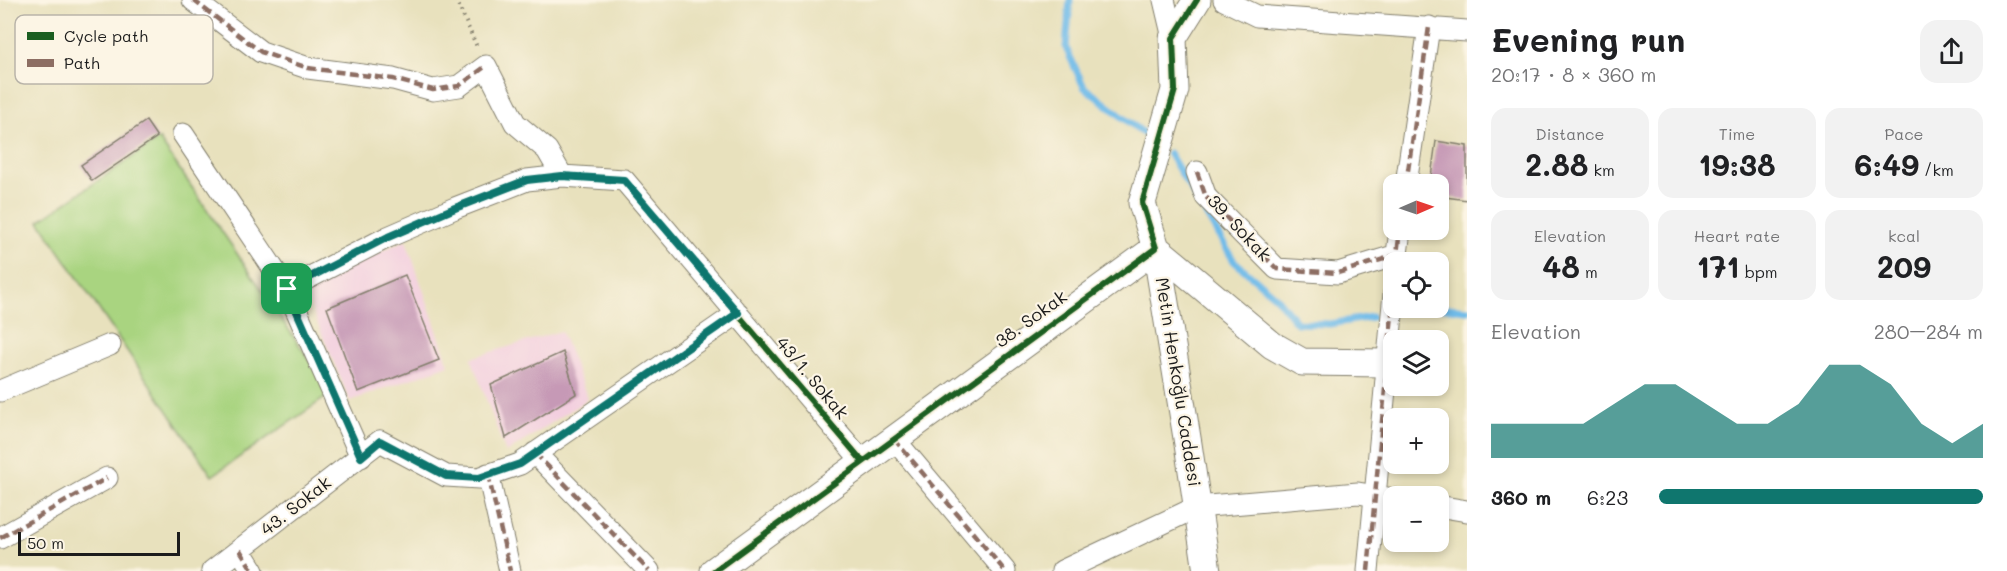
<!DOCTYPE html>
<html lang="en">
<head>
<meta charset="utf-8">
<style>
  body { margin:0; font-family:Mali,sans-serif; background:#f2f2f2; color:#202124; height:100vh; display:flex; flex-direction:column; font-size:22px; white-space:nowrap }
  * { box-sizing:border-box; margin:0 }
  p { font-size:20px; color:#757577 }
  .icon { flex:none; width:33px; height:33px; fill:none; stroke:currentColor; stroke-width:2; stroke-linecap:round; stroke-linejoin:round }
  .map { position:relative; flex:1; overflow:hidden }
  .side { display:flex; flex-direction:column; background:#fff; width:540px }
  .side>* { flex:none }
  .needle { width:39px; rotate:88deg }
  .controls { position:absolute; left:1383px; top:174px; display:grid; gap:12px }
  .controls a { display:grid; place-items:center; width:66px; height:66px; border-radius:12px; background:#fff; box-shadow:0 3px 9px #0003; font-size:30px }
  .scale { position:absolute; left:18px; bottom:15px; width:162px; box-sizing:border-box; padding-left:6px; border:3px solid #1c1c1c; border-top:0; font-size:16px; line-height:21px; white-space:nowrap; color:#1c1c1c; -webkit-text-stroke:4px #fcf5e5; paint-order:stroke }
  .pin { position:absolute; display:grid; place-items:center; width:51px; height:51px; color:#fff; margin:-26px; border-radius:12px; box-shadow:0 3px 9px #0006 }
  .round { display:grid; place-items:center; flex:none; width:63px; height:63px; border-radius:18px; background:#f2f2f2 }
  .headline { display:flex; align-items:center; justify-content:space-between; height:102px; padding:0 24px }
  h1 { font-size:33px; font-weight:700; line-height:45px }
  .metrics { display:grid; grid-template-columns:repeat(3,1fr); gap:9px; height:102px; padding:6px 24px }
  .metrics div { display:grid; align-content:center; border-radius:15px; background:#f2f2f2; text-align:center }
  .metrics b { font-size:30px; font-weight:700 }
  .metrics small { font-size:16px; font-weight:400 }
  .metrics p { font-size:16px }
  .chart { height:168px; padding:12px 24px }
  .chart p { display:flex; justify-content:space-between }
  .chart svg { width:100%; height:108px; margin-top:6px; fill:#0f766e; opacity:.7 }
  ul { padding:0 24px; list-style:none; font-size:20px }
  li { display:grid; grid-template-columns:96px 72px 1fr; align-items:center; height:45px }
  li i { height:15px; border-radius:8px; background:#0f766e }
  main { display:flex; flex:1; min-height:0 }
  .map>svg:first-child { display:block }
  .built { fill:#f3cfdf }
  .green { fill:#a9d480; stroke:#62784e; stroke-width:1.5 }
  .lines { fill:none; stroke-linecap:round; stroke-linejoin:round }
  .stream { stroke:#6fbbe9; stroke-width:7 }
  .building { fill:#c699b6 }
  .minor-casing { stroke:#827e6c; stroke-width:23 }
  .tertiary-casing { stroke:#827e6c; stroke-width:29 }
  .path { stroke:#827e6c; stroke-width:4; stroke-dasharray:1.5 4.5; stroke-linecap:butt }
  .minor { stroke:#fff; stroke-width:21 }
  .tertiary { stroke:#fff; stroke-width:27 }
  .quiet { stroke:#8d6e63; stroke-width:4.5; stroke-dasharray:9 4.5; stroke-linecap:butt }
  .cycleway-casing { stroke:#fcf5e5; stroke-width:10 }
  .cycleway { stroke:#1b5e20; stroke-width:6 }
  .route-casing { stroke:#fff; stroke-width:12 }
  .route { stroke:#0f766e; stroke-width:8 }
  .labels { text-anchor:middle; stroke-width:4.5; stroke-linejoin:round; paint-order:stroke }
  .street-label { font-size:18px; fill:#1c1c1c; stroke:#fcf5e5 }
  .key { fill:#fcf5e5; stroke:#b9b4a9; stroke-width:1.5 }
  .key-label { font-size:16px; fill:#1c1c1c }
</style>
</head>
<body>
<main>
<div class="map">
<svg width="1467" height="571" viewBox="0 0 1467 571">
  <rect width="100%" height="100%" fill="#fcf5e5"/>
  <filter id="ink" filterUnits="userSpaceOnUse"><feTurbulence type="fractalNoise" baseFrequency=".0167" numOctaves="2"/><feDisplacementMap in="SourceGraphic" scale="12" xChannelSelector="R" yChannelSelector="G"/><feConvolveMatrix kernelMatrix="1 2 1 2 8 2 1 2 1" color-interpolation-filters="sRGB"/></filter>
  <filter id="wash" filterUnits="userSpaceOnUse"><feTurbulence type="fractalNoise" baseFrequency=".008" numOctaves="4" result="noise"/><feDisplacementMap in="SourceGraphic" scale="24" xChannelSelector="R" yChannelSelector="G"/><feGaussianBlur stdDeviation="1.35" result="paint"/><feColorMatrix in="noise" values="0 0 0 0 0 0 0 0 0 0 0 0 0 0 0 0 0 1.4 0 .05"/><feComposite in="paint" operator="in"/></filter>
  <g filter="url(#wash)">
    <rect width="100%" height="100%" fill="#e8e1bd"/>
    <path class="built" d="M406,240L449,365L350,401L302,287Z
      M561,331L588,399L506,453L471,358Z"/>
    <path class="green" d="M159,139L332,393L212,476L39,221Z"/>
    <g class="lines">
      <path class="stream" d="M1070,0L1066,48L1084,87L1143,133
        M1169,153L1234,261L1277,298L1297,323L1330,324L1372,317
        M1438,307L1467,310
        M1411,309L1422,308"/>
    </g>
    <g id="blocks">
      <path class="building" d="M146,121L157,137L92,181L81,165Z
        M1436,141L1467,146V200L1438,196V184H1430Z
        M405,275L439,360L358,392L327,308Z
        M563,352L576,394L506,438L491,385Z"/>
    </g>
  </g>
  <g filter="url(#ink)">
    <use href="#blocks" fill-opacity="0" stroke="#827e6c" stroke-width="1.5"/>
    <g class="lines">
      <defs>
        <path id="minor" d="M193,0L261,52L308,68L393,79L433,90L459,86L486,66L515,123L547,150L562,176
          M1164,0L1173,38
          M1224,0L1257,16L1467,31
          M183,134L287,289L361,457
          M1197,172L1206,197L1277,269L1338,273L1397,255
          M1406,184L1429,27
          M1396,262L1400,230
          M287,289L388,237L455,208L527,180L562,176L624,180L863,462
          M0,391L110,345
          M894,439L1005,571
          M535,453L649,571
          M488,474L510,571
          M1438,506L1467,511
          M0,538L107,478
          M240,550L253,571
          M212,571L380,441L446,476L479,478L520,464L738,313
          M1062,571L1197,507L1358,493L1394,499
          M1368,571L1394,293"/>
        <path id="tertiary" d="M714,571L1156,248L1142,203L1175,90L1173,38L1197,0
          M1207,571L1188,444L1156,248L1272,345L1302,362L1387,363"/>
      </defs>
      <use href="#minor" class="minor-casing"/>
      <use href="#tertiary" class="tertiary-casing"/>
      <path class="path" d="M456,0L478,49"/>
      <use href="#minor" class="minor"/>
      <use href="#tertiary" class="tertiary"/>
      <path class="quiet" d="M193,0L261,52L308,68L393,79L433,90L459,86L486,66
        M1197,172L1206,197L1277,269L1338,273L1397,255
        M1406,184L1429,27
        M1396,262L1400,230
        M894,439L1005,571
        M535,453L649,571
        M488,474L510,571
        M0,538L107,478
        M240,550L253,571
        M1368,571L1394,293"/>
      <defs>
        <path id="cycleway" d="M287,289L388,237L455,208L527,180L562,176L624,180L863,462
          M714,571L1156,248L1142,203L1175,90L1173,38L1197,0"/>
      </defs>
      <use href="#cycleway" class="cycleway-casing"/>
      <use href="#cycleway" class="cycleway"/>
    </g>
  </g>
  <g class="lines" filter="url(#ink)">
    <defs>
      <path id="route" d="M562,176L624,180L738,313L520,464L479,478L446,476L380,441L361,457L287,289L388,237L455,208L527,180Z"/>
    </defs>
    <use href="#route" class="route-casing"/>
    <use href="#route" class="route"/>
  </g>
  <g class="labels">
    <g class="street-label">
      <text transform="translate(1239 228) rotate(47)" y="6">39. Sokak</text>
      <text transform="translate(1031 319) rotate(-36)" y="6">38. Sokak</text>
      <text transform="translate(812 378) rotate(50)" y="6">43/1. Sokak</text>
      <text transform="translate(1178 382) rotate(81)" y="6">Metin Henkoğlu Caddesi</text>
      <text transform="translate(296 506) rotate(-38)" y="6">43. Sokak</text>
    </g>
  </g>
  <rect x="15" y="15" width="198" height="69" rx="9" class="key"/>
  <rect x="27" y="32" width="27" height="8" fill="#1b5e20"/>
  <rect x="27" y="59" width="27" height="8" fill="#8d6e63"/>
  <g class="key-label">
    <text x="64" y="42">Cycle path</text>
    <text x="64" y="69">Path</text>
  </g>
</svg>
<div class="controls">
<a><svg class="needle" viewBox="-14 -14 28 28"><path d="M0-13l5 13h-10z" fill="#e53935"/><path d="M0 13l5-13h-10z" fill="#757577"/></svg></a>
<a><svg class="icon" aria-label="locate" viewBox="0 0 24 24"><circle cx="12" cy="12" r="6"/><path d="M12 2v4M12 18v4M2 12h4M18 12h4"/></svg></a>
<a><svg class="icon" aria-label="layers" viewBox="0 0 24 24"><path d="M12 4l9 5-9 5-9-5zM3 14l9 5 9-5"/></svg></a>
<a>+</a>
<a>−</a>
</div>
<div class="scale">50 m</div>
<div class="pin" style="left:287px;top:289px;background:#1e9e55"><svg class="icon" aria-label="arrive" viewBox="0 0 24 24"><path d="M6 21V4h12l-3 4 3 4H6"/></svg></div>
</div>
<section class="side">
<div class="headline"><div><h1>Evening run</h1><p>20:17 · 8 × 360 m</p></div><a class="round"><svg class="icon" aria-label="share" viewBox="0 0 24 24"><path d="M12 15V3M7 8l5-5 5 5M5 13v7h14v-7"/></svg></a></div>
<div class="metrics">
<div><p>Distance</p><b>2.88<small> km</small></b></div>
<div><p>Time</p><b>19:38</b></div>
<div><p>Pace</p><b>6:49<small> /km</small></b></div>
</div>
<div class="metrics">
<div><p>Elevation</p><b>48<small> m</small></b></div>
<div><p>Heart rate</p><b>171<small> bpm</small></b></div>
<div><p>kcal</p><b>209</b></div>
</div>
<div class="chart"><p><span>Elevation</span>280–284 m</p>
<svg viewBox="0 0 160 44" preserveAspectRatio="none"><path d="M0 44V30L10 30L20 30L30 30L40 22L50 14L60 14L70 22L80 30L90 30L100 22L110 6L120 6L130 14L140 30L150 38L160 30V44z"/></svg>
</div>
<ul>
<li><b>360 m</b>6:23<i style="width:100%"></i></li>
</ul>
</section>
</main>
</body>
</html>
